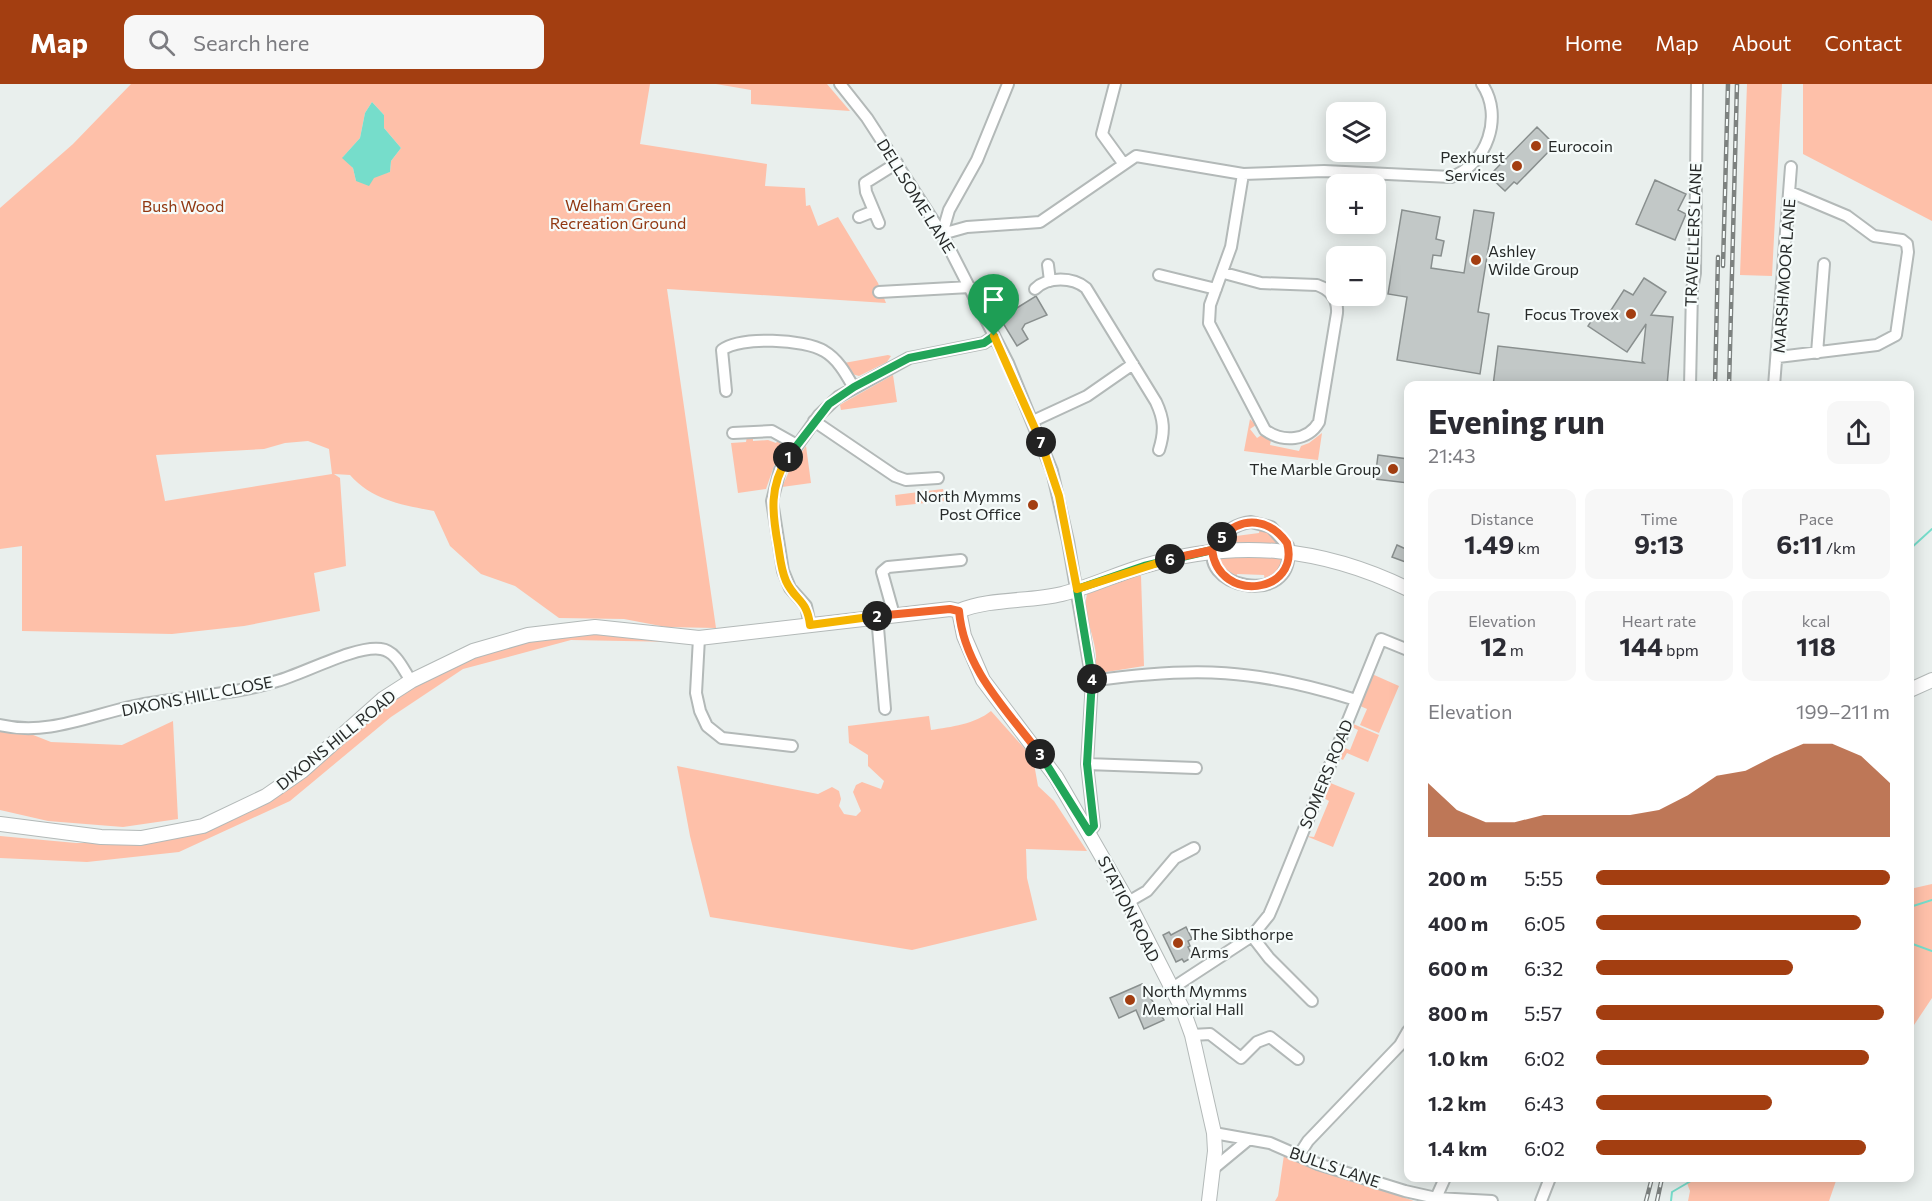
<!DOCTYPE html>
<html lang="en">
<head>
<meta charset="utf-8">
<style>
  body { margin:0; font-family:Commissioner,sans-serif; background:#f7f7f7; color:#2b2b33; height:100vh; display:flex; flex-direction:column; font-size:22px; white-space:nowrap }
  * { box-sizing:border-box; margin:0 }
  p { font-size:20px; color:#7c7c81 }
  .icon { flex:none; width:33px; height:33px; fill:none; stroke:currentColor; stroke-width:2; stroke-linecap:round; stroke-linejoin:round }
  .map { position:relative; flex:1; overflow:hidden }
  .panel { position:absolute; left:1404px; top:297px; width:510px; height:801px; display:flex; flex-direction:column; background:#fff; border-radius:12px; box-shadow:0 3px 15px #0003 }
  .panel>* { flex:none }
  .fabs { position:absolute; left:1326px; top:18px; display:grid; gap:12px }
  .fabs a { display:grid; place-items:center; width:60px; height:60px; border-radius:12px; background:#fff; box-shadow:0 3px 15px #0003; font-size:30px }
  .pin { position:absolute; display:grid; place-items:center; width:51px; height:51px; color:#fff; margin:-62px -26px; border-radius:50% 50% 50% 0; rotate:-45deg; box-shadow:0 0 6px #0007 }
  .pin .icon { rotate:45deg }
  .km { position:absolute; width:30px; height:30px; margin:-15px; border-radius:50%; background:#222; color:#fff; font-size:16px; line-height:30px; text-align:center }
  .round { display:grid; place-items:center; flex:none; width:63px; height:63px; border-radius:12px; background:#f7f7f7 }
  .headline { display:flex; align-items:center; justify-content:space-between; height:102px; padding:0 24px }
  h1 { font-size:33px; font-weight:700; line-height:45px }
  .stats { display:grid; grid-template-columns:repeat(3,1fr); gap:9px; height:102px; padding:6px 24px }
  .stats div { display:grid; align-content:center; border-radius:12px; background:#f7f7f7; text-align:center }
  .stats b { font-size:26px; font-weight:700 }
  .stats small { font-size:16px; font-weight:400 }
  .stats p { font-size:16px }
  .chart { height:168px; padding:12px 24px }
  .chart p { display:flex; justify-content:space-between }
  .chart svg { width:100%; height:108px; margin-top:6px; fill:#a33e11; opacity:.7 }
  ul { padding:0 24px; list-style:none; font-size:20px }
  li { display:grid; grid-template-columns:96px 72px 1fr; align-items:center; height:45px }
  li i { height:15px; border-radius:8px; background:#a33e11 }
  header { display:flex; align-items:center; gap:36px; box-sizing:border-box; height:84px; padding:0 30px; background:#a33e11; color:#fff }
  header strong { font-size:28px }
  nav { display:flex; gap:33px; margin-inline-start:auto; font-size:21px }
  .search { width:420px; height:54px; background:#f7f7f7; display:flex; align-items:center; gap:15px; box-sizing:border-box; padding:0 21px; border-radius:12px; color:#7c7c81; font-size:22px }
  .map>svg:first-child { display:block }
  .green { fill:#fec0a9; fill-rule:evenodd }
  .water { fill:#76ddcb }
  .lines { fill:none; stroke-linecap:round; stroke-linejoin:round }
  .stream { stroke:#76ddcb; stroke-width:2 }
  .building { fill:#c2c8c7; stroke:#898f8e; stroke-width:1.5 }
  .street-casing { stroke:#b3b9b8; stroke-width:14 }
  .secondary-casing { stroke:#b3b9b8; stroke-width:16 }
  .street { stroke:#fff; stroke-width:10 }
  .secondary { stroke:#fff; stroke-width:14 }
  .rail-casing { stroke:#7d8280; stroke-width:4.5 }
  .rail { stroke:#f6fcfb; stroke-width:2; stroke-dasharray:7; stroke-linecap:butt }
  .split-1-casing { stroke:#fff; stroke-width:12 }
  .split-2-casing { stroke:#fff; stroke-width:12 }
  .split-3-casing { stroke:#fff; stroke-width:12 }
  .split-4-casing { stroke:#fff; stroke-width:12 }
  .split-5-casing { stroke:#fff; stroke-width:12 }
  .split-6-casing { stroke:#fff; stroke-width:12 }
  .split-7-casing { stroke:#fff; stroke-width:12 }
  .split-8-casing { stroke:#fff; stroke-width:12 }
  .split-1 { stroke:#22a559; stroke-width:8 }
  .split-2 { stroke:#f5b400; stroke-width:8 }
  .split-3 { stroke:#f0652b; stroke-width:8 }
  .split-4 { stroke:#22a559; stroke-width:8 }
  .split-5 { stroke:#22a559; stroke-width:8 }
  .split-6 { stroke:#f0652b; stroke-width:8 }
  .split-7 { stroke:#f5b400; stroke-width:8 }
  .split-8 { stroke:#f5b400; stroke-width:8 }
  .poi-dot { fill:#a33e11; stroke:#f6fcfb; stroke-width:2 }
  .labels { text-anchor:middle; stroke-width:4.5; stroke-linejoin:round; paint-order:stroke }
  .poi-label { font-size:16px; fill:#272a29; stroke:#f6fcfb; text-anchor:start }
  .street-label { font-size:16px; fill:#272a29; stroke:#f6fcfb }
  .park-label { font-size:16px; fill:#913811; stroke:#f6fcfb }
</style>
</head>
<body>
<header>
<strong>Map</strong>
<div class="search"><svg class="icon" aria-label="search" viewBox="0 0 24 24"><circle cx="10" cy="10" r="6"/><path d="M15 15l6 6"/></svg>Search here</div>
<nav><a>Home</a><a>Map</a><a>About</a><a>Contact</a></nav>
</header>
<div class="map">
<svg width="1932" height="1117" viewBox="0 0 1932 1117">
  <rect width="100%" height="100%" fill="#e9efed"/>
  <path class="green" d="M131,0H650L640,60L767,80L765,102L805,104L806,122L810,121L818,142L838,133L878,199L886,219L667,205L716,544L666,543L624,535L559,534L515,502L481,490L450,462L434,427C402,421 372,416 350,391L334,390L340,394L346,482L314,489L320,527L244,542L172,550L22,547V462L0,465V124L73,60ZM372,18L384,31V44L401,64L391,77L390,88L356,97L353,84L343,73L360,54L365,29ZM308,357L329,365L332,390L165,417L156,371L264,365L285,359Z
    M716,0H827L850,27L751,20V6Z
    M1747,0H1782L1772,192L1740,191Z
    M1803,0H1932V137L1803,70Z
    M888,271L891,272L887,278L859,292L852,290L844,279Z
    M893,291L897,318L841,326L840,321L843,319Z
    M1250,335L1256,341L1250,345L1257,354L1263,350L1271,356L1270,361L1299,367L1301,362L1309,359L1322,349L1318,376L1244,367Z
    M753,351V357L768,356L776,359L780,354L788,360L774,382L766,405L738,409L731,359L746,358L747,352Z
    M806,362L811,399L782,403L790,385Z
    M943,405L945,417L896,422L895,411Z
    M1260,442L1265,444L1282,460L1222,458L1235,447L1236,452L1259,449Z
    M1238,470L1284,474L1282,486L1265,497L1264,491L1237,490L1236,496L1224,491L1217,472Z
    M1136,491L1141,492L1144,582L1100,589C1095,584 1096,579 1096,572C1095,553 1082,528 1087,510Z
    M609,547L677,558L571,556L463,585L391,633L290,717L179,768L87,778L0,774V752L76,759H139L218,741L344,654L410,602L445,582L526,553Z
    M1372,590L1399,602L1379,649L1360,641L1367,625L1358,621Z
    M991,627L1033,674L1038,702L1054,717L1087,767L1026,765L1027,794L1037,836L912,866L710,833L690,752L677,682L818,710L832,703L839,707L841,715L839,722L844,730L856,732L861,727L853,708L856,701L862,698L881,705L884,697L868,682V671L849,659L848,642L929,632L931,646C951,643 975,640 991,627Z
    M173,637L178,735L123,743L48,737L0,726V642L18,645L51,658L122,661Z
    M1351,639L1379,651L1368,678L1347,669L1343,676L1337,673L1342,663L1350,666L1358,646L1350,642Z
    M1328,698L1355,709L1333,763L1306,752L1314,753L1329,717L1322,713Z
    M1932,800V914L1910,947V805Z
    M1284,1071L1414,1117H1275L1278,1112Z
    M1685,1094H1837L1829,1117H1688L1690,1107Z"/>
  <path class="water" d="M372,18L384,31V44L401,64L391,77L390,88L374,94L369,102L356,97L353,84L342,74L360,54L365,29Z"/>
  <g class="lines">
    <path class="stream" d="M1910,465L1932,445
      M1910,823L1932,816
      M1910,859L1932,867
      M1671,1117L1672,1108L1696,1094"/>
  </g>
  <path class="building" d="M1537,43L1555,61L1517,100L1514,98L1505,107L1489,92Z
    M1655,96L1686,110L1678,126L1686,130L1675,156L1636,140Z
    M1402,126L1440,133L1436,155L1444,157L1441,172L1433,171L1431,184L1464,189L1474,126L1494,129L1478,228L1489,230L1480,290L1397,276L1407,213L1388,210Z
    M1644,194L1666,208L1651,231L1673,233L1667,302H1493L1498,262L1644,279L1642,277L1646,240L1627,268L1588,242L1595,231L1604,237L1624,206L1633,211Z
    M999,206L1012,227L1036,212L1047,231L1025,240L1022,245L1028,255L1017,262L987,213Z
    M1378,371L1408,375V399L1375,395Z
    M1397,461L1408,466V479L1392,473Z
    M1186,843L1192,855L1188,857L1190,862L1188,863L1193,873L1184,878L1182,875L1176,878L1163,851L1169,848L1171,851Z
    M1142,900L1164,936L1144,945L1136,926L1119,934L1110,914Z"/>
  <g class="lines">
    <defs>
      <path id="street" d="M840,0L867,34L942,150L1008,279L1052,387L1068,457L1092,597L1087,680L1094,742L1089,748
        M1115,0L1102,50L1123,79
        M859,133L874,127
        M879,139L866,108L865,99L897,79
        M942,150L967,143L1040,138L1136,72L1243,90L1324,87L1451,93C1487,81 1504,32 1482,0
        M942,150L949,126L977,76L1008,0
        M1048,181L1050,197
        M1224,189L1261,199L1317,201C1331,206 1338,215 1337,229L1319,338C1308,357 1283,359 1265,346L1209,239L1210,221L1231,163L1243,90
        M1159,191L1216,205
        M1035,205C1048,192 1073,193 1086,204L1156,318C1164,335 1165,347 1159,366
        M879,208L970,203
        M1817,269L1824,180
        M1778,273L1877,261L1896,251L1908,168L1907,160L1902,156L1874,152L1847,132L1790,108
        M1690,302L1692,206L1695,189L1697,0
        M1774,302L1791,83
        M726,307L722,266C740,252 805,255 824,267C838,275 846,290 854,304
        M814,337L895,392L906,396L938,394
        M1033,337L1087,312L1133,280
        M733,349L772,347L797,361
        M1251,438L1271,443L1288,462C1297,528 1190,501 1217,459C1225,447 1236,440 1251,438Z
        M894,531L882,488L888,483L961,476
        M877,532L885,625
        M810,541L806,522L790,504L783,487L772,417L780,386L819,331L838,313L909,274L984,259L994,252
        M699,554L696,609L700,627L707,642L722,654L792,662
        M1092,597C1195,582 1257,585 1356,616
        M0,641C47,652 88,632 134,622C181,612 230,612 277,597C303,590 356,561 381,565C396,567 403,585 411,597
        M1087,680L1196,684
        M1128,818L1147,807L1175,774L1194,764
        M1252,852L1269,874L1312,917
        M1171,905L1252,852L1269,831L1275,817L1381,555L1408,566
        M1192,951L1210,950L1241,974L1257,958L1270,953L1298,975
        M1214,1049L1270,1059L1318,1080L1405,1107L1436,1114L1492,1117
        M1299,1071L1308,1057L1400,961L1408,947
        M1213,1085L1248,1056
        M1436,1114L1445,1094
        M1541,1117L1550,1094"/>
      <path id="secondary" d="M959,527L964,552L983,596L1056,693L1128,818L1183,926L1192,951L1214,1049L1215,1067L1209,1117
        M1910,606L1932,596
        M0,740L101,753L141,754L203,742L266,712L302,687L383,615L411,597L473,567L528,551L595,543L699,554L950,525L959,527C990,514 1029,518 1062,510C1090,503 1116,490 1144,482C1236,454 1322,463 1408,505"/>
    </defs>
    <use href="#street" class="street-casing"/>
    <use href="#secondary" class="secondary-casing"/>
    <use href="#street" class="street"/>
    <use href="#secondary" class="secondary"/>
    <defs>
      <path id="rail" d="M1723,182L1728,0
        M1715,302L1718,173
        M1729,302L1737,0
        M1646,1117L1652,1094
        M1657,1117L1662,1094"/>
    </defs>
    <use href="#rail" class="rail-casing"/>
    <use href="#rail" class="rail"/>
  </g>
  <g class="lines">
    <defs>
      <path id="split-1" d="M788,373L829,320L854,303L909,274L984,259L994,252"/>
      <path id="split-2" d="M788,373C769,403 772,428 778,461C780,473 781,486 786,497C795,517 807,515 810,541L877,532"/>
      <path id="split-3" d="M877,532L950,525L959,527C964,585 1007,626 1040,670"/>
      <path id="split-4" d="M1040,670L1089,748L1094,742L1087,680L1092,595"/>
      <path id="split-5" d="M1092,595L1077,505L1144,482L1212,466L1222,453"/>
      <path id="split-6" d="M1170,475L1212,466C1219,521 1301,509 1287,459C1270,435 1243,431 1222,453"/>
      <path id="split-7" d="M1041,358L1059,412L1077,505L1170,475"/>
      <path id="split-8" d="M994,252L1041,358"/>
    </defs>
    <use href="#split-1" class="split-1-casing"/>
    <use href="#split-2" class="split-2-casing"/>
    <use href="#split-3" class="split-3-casing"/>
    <use href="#split-4" class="split-4-casing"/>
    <use href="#split-5" class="split-5-casing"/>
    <use href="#split-6" class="split-6-casing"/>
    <use href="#split-7" class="split-7-casing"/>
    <use href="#split-8" class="split-8-casing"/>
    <use href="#split-1" class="split-1"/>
    <use href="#split-2" class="split-2"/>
    <use href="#split-3" class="split-3"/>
    <use href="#split-4" class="split-4"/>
    <use href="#split-5" class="split-5"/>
    <use href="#split-6" class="split-6"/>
    <use href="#split-7" class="split-7"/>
    <use href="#split-8" class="split-8"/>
  </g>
  <g class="poi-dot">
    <circle cx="1536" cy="62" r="6"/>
    <circle cx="1517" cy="82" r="6"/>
    <circle cx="1476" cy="176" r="6"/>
    <circle cx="1631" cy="230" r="6"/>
    <circle cx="1393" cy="385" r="6"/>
    <circle cx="1033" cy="421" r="6"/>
    <circle cx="1178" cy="859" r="6"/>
    <circle cx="1130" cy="916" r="6"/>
  </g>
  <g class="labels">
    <g class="poi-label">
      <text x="1548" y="68">Eurocoin</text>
      <text x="1505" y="79" text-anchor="end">Pexhurst<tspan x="1505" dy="18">Services</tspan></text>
      <text x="1488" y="173">Ashley<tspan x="1488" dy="18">Wilde Group</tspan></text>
      <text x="1619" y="236" text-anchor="end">Focus Trovex</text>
      <text x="1381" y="391" text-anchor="end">The Marble Group</text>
      <text x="1021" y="418" text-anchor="end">North Mymms<tspan x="1021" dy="18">Post Office</tspan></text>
      <text x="1190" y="856">The Sibthorpe<tspan x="1190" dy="18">Arms</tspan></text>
      <text x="1142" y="913">North Mymms<tspan x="1142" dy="18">Memorial Hall</tspan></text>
    </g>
    <g class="street-label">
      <text transform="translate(916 112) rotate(58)" y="6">DELLSOME LANE</text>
      <text transform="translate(1693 151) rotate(-88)" y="6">TRAVELLERS LANE</text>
      <text transform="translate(1784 192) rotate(-86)" y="6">MARSHMOOR LANE</text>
      <text transform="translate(197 612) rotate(-11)" y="6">DIXONS HILL CLOSE</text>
      <text transform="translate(336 656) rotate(-39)" y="6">DIXONS HILL ROAD</text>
      <text transform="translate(1326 690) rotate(-68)" y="6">SOMERS ROAD</text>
      <text transform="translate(1129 825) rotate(63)" y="6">STATION ROAD</text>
      <text transform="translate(1335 1083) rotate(19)" y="6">BULLS LANE</text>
    </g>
    <g class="park-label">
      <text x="618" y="127">Welham Green<tspan x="618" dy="18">Recreation Ground</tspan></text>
      <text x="183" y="128">Bush Wood</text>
    </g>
  </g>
</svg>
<div class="fabs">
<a><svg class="icon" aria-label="layers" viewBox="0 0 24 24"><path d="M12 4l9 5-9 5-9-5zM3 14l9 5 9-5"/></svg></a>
<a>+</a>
<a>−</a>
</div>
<div class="pin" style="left:994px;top:252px;background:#1e9e55"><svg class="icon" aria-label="arrive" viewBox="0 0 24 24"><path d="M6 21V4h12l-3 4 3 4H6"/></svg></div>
<b class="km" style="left:788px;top:373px">1</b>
<b class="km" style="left:877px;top:532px">2</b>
<b class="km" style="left:1040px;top:670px">3</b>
<b class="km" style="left:1092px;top:595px">4</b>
<b class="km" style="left:1222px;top:453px">5</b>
<b class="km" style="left:1170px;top:475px">6</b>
<b class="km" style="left:1041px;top:358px">7</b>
<section class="panel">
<div class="headline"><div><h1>Evening run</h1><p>21:43</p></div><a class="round"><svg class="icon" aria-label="share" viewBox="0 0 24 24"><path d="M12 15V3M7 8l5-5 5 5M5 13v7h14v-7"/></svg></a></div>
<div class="stats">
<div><p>Distance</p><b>1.49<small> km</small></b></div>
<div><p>Time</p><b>9:13</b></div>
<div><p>Pace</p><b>6:11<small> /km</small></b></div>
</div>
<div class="stats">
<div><p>Elevation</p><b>12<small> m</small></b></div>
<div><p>Heart rate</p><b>144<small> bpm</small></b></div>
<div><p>kcal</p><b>118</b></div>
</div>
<div class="chart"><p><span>Elevation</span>199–211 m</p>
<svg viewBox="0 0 160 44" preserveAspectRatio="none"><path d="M0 44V22L10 33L20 38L30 38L40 35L50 35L60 35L70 35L80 33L90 27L100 19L110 17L120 11L130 6L140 6L150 11L160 22V44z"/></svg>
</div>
<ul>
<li><b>200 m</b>5:55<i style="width:100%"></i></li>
<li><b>400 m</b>6:05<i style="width:90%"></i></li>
<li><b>600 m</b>6:32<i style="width:67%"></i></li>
<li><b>800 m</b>5:57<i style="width:98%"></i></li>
<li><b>1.0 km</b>6:02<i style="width:93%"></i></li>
<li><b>1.2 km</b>6:43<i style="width:60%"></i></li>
<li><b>1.4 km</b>6:02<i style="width:92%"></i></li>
</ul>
</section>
</div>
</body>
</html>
